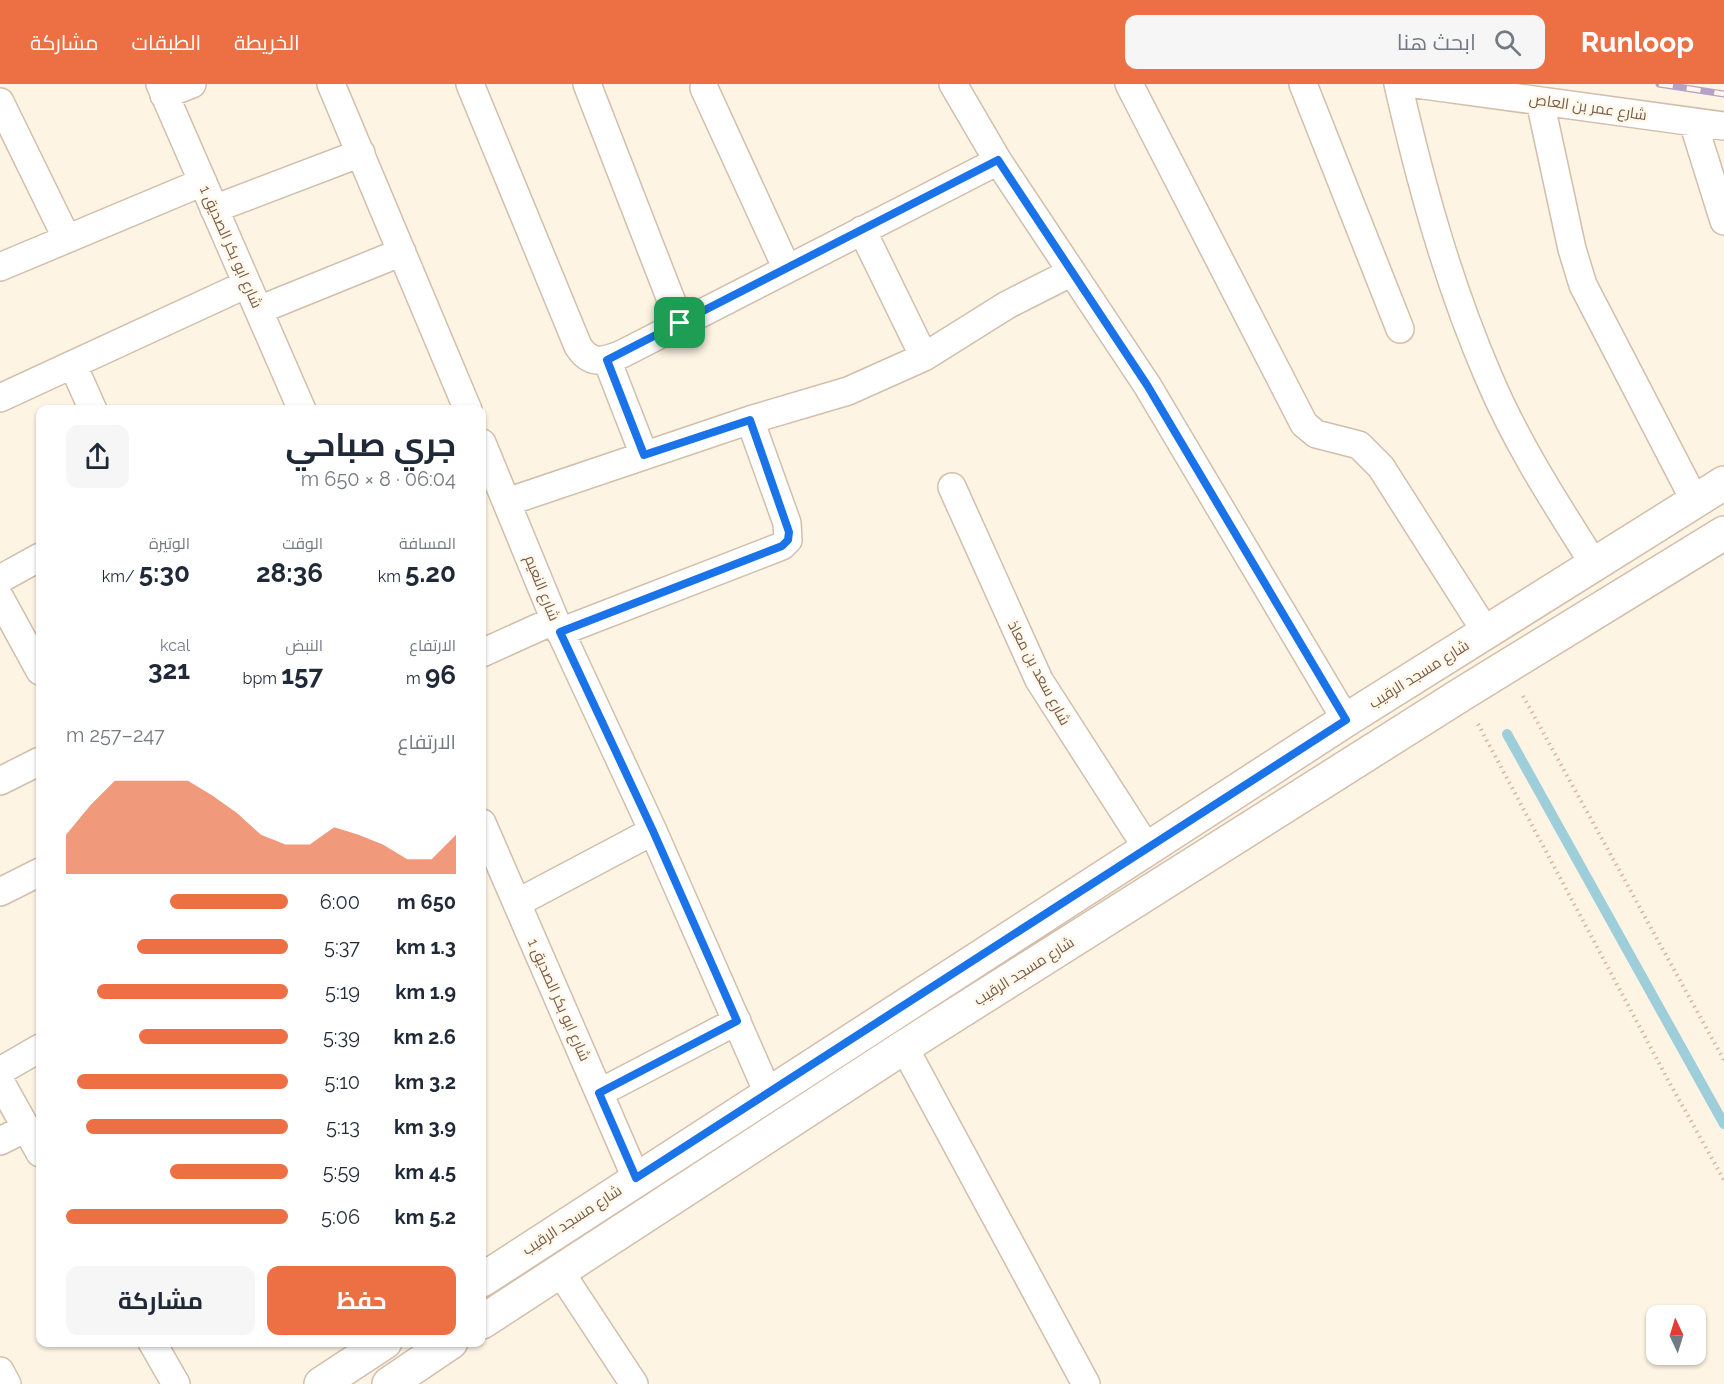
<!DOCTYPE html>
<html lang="ar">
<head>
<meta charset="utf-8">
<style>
  body { margin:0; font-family:Raleway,Cairo,sans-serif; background:#f6f6f7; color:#1f2937; direction:rtl; height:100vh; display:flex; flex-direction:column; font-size:22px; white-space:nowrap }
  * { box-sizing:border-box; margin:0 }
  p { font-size:20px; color:#747a83 }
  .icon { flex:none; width:33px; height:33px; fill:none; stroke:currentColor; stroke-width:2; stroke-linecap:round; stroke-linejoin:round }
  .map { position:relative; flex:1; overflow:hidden; direction:ltr }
  .side { position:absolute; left:36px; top:321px; width:450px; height:942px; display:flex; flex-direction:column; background:#fff; border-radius:12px; box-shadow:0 2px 4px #0004; direction:rtl }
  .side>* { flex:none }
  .needle { width:39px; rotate:356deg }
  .buttons { position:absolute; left:1646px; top:1221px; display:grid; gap:12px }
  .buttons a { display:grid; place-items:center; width:60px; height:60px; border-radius:12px; background:#fff; box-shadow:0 2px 4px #0004; font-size:30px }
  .pin { position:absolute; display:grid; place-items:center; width:51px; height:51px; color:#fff; margin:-26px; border-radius:12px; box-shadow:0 3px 9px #0006 }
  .round { display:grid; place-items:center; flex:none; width:63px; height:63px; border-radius:12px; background:#f6f6f7 }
  .overview { display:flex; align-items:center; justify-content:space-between; height:102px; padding:0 30px }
  h1 { font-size:33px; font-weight:700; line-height:45px }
  .figures { display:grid; grid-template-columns:repeat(3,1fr); gap:9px; height:102px; padding:6px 30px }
  .figures div { display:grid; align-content:center }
  .figures b { font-size:26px; font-weight:700 }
  .figures small { font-size:16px; font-weight:400 }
  .figures p { font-size:16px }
  .chart { height:168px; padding:12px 30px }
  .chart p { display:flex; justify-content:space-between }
  .chart svg { width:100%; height:108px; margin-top:6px; fill:#ec7044; opacity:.7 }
  .action { display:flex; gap:12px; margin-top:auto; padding:12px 30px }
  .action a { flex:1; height:69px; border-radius:12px; background:#ec7044; color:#fff; font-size:24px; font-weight:700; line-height:69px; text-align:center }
  .action a+a { background:#f6f6f7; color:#1f2937 }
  ul { padding:0 30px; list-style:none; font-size:20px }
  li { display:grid; grid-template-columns:96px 72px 1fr; align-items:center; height:45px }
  li i { height:15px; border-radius:8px; background:#ec7044 }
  header { display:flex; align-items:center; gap:36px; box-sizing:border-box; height:84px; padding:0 30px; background:#ec7044; color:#fff }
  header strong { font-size:28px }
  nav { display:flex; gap:33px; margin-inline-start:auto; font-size:21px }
  .search { width:420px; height:54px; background:#f6f6f7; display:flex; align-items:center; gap:15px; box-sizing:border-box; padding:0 21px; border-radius:12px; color:#747a83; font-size:22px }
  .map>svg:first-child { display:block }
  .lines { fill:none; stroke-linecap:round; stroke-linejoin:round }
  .stream { stroke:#9dceda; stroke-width:10 }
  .street-casing { stroke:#d1bfac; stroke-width:30 }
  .secondary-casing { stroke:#d4beaa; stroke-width:36 }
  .path { stroke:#d9b79d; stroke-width:4; stroke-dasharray:1.5 4.5; stroke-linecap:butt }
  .street { stroke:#fff; stroke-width:27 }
  .secondary { stroke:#fff; stroke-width:33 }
  .rail-casing { stroke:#b7a2c7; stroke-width:7 }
  .rail { stroke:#fff8eb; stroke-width:4.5; stroke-dasharray:14; stroke-linecap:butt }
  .route-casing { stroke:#fff; stroke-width:12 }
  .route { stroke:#1a73e8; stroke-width:8 }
  .labels { text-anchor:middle; stroke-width:5; stroke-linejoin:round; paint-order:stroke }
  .street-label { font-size:15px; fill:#775b48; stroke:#fff8eb }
</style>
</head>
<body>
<header>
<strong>Runloop</strong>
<div class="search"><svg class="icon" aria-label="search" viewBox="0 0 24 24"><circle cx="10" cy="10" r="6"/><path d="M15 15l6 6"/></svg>ابحث هنا</div>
<nav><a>الخريطة</a><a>الطبقات</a><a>مشاركة</a></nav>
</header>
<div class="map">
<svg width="1724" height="1300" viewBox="0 0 1724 1300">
  <rect width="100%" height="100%" fill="#fdf4e4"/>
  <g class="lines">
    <path class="stream" d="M1507,650L1724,1040"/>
    <defs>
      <path id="street" d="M160,0L302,326
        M331,0L468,326
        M470,0L578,262C590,281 603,278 622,270L998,77
        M587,0L680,239
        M953,0L998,77L1147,301L1346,636
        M1129,0L1304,340L1316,350L1359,361L1381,383L1486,548
        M1303,0L1400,245
        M1398,0C1421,101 1448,199 1489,294C1517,360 1556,420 1594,480
        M1416,0L1724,42
        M704,4L787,185
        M164,11L192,0
        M1540,17L1572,165L1583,201L1695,417
        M0,18L67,155
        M1693,38L1724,137
        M214,125L361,69
        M862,146L924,273
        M0,183L203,98
        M259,226L402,168
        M607,276L644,371
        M73,281L93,326
        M0,314L247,200
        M482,359L555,536L653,747L768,1009
        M952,403L1039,596L1147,764
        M507,418L750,336L848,307L924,273L1007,221L1072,188
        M0,495L40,473
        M0,514L40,587
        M560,548L782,462L788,456L787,439L750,336
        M482,569L555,536
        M0,697L40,677
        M482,739L636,1094
        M0,808L40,788
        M517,819L653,747
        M904,963L1086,1300
        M0,987L40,964
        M0,997L40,1069
        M599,1009L737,937
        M0,1057L26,1044
        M559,1186L634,1300
        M152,1258L176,1300
        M0,1287L7,1300"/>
      <path id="secondary" d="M482,1196L1346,636L1724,399
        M482,1238L904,963L1462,610L1724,449
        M321,1300L385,1258
        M389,1300L451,1258"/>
    </defs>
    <use href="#street" class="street-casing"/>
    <use href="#secondary" class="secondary-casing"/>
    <path class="path" d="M1523,612L1724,976
      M1478,640L1668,996L1724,1096"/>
    <use href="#street" class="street"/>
    <use href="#secondary" class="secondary"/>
    <defs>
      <path id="rail" d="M1659,0L1724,10"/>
    </defs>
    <use href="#rail" class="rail-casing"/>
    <use href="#rail" class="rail"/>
  </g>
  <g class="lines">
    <defs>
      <path id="route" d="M998,76L1147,301L1346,636L636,1094L599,1009L737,937L653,747L560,548L782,462L788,456L789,448L750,336L644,371L607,276Z"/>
    </defs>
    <use href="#route" class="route-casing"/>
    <use href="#route" class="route"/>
  </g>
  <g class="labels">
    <g class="street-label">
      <text transform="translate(1588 23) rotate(8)" y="5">شارع عمر بن العاص</text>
      <text transform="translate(231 163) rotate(66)" y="5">شارع ابو بكر الصديق 1</text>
      <text transform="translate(542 504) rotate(68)" y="5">شارع النعيم</text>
      <text transform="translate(1039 589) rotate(62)" y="5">شارع سعد بن معاذ</text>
      <text transform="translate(1419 590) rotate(-32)" y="5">شارع مسجد الرقيب</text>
      <text transform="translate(1024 887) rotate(-32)" y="5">شارع مسجد الرقيب</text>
      <text transform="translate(559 916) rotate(66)" y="5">شارع ابو بكر الصديق 1</text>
      <text transform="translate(572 1136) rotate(-33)" y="5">شارع مسجد الرقيب</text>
    </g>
  </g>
</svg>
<div class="buttons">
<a><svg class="needle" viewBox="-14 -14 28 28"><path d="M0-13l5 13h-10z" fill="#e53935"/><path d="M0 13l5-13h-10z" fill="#747a83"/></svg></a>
</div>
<div class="pin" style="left:680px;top:239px;background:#1e9e55"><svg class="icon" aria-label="arrive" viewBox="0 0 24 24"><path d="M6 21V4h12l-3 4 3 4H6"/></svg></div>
<section class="side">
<div class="overview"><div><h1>جري صباحي</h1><p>06:04 · 8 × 650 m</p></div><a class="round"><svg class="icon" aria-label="share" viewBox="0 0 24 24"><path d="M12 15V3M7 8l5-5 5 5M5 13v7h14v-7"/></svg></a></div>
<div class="figures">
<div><p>المسافة</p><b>5.20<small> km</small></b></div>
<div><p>الوقت</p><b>28:36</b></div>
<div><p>الوتيرة</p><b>5:30<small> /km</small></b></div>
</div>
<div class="figures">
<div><p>الارتفاع</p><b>96<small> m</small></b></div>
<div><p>النبض</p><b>157<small> bpm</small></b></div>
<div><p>kcal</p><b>321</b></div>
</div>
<div class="chart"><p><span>الارتفاع</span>247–257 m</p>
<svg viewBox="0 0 160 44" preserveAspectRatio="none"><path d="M0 44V28L10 16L20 6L30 6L40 6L50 6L60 12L70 19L80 28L90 32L100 32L110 25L120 28L130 32L140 38L150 38L160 28V44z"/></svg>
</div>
<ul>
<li><b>650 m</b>6:00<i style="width:53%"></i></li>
<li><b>1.3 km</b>5:37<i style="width:68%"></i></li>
<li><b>1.9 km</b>5:19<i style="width:86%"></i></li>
<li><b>2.6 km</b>5:39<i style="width:67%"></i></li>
<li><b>3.2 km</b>5:10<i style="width:95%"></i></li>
<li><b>3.9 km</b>5:13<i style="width:91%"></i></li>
<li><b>4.5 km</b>5:59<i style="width:53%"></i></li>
<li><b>5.2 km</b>5:06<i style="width:100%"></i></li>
</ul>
<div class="action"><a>حفظ</a><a>مشاركة</a></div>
</section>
</div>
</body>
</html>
